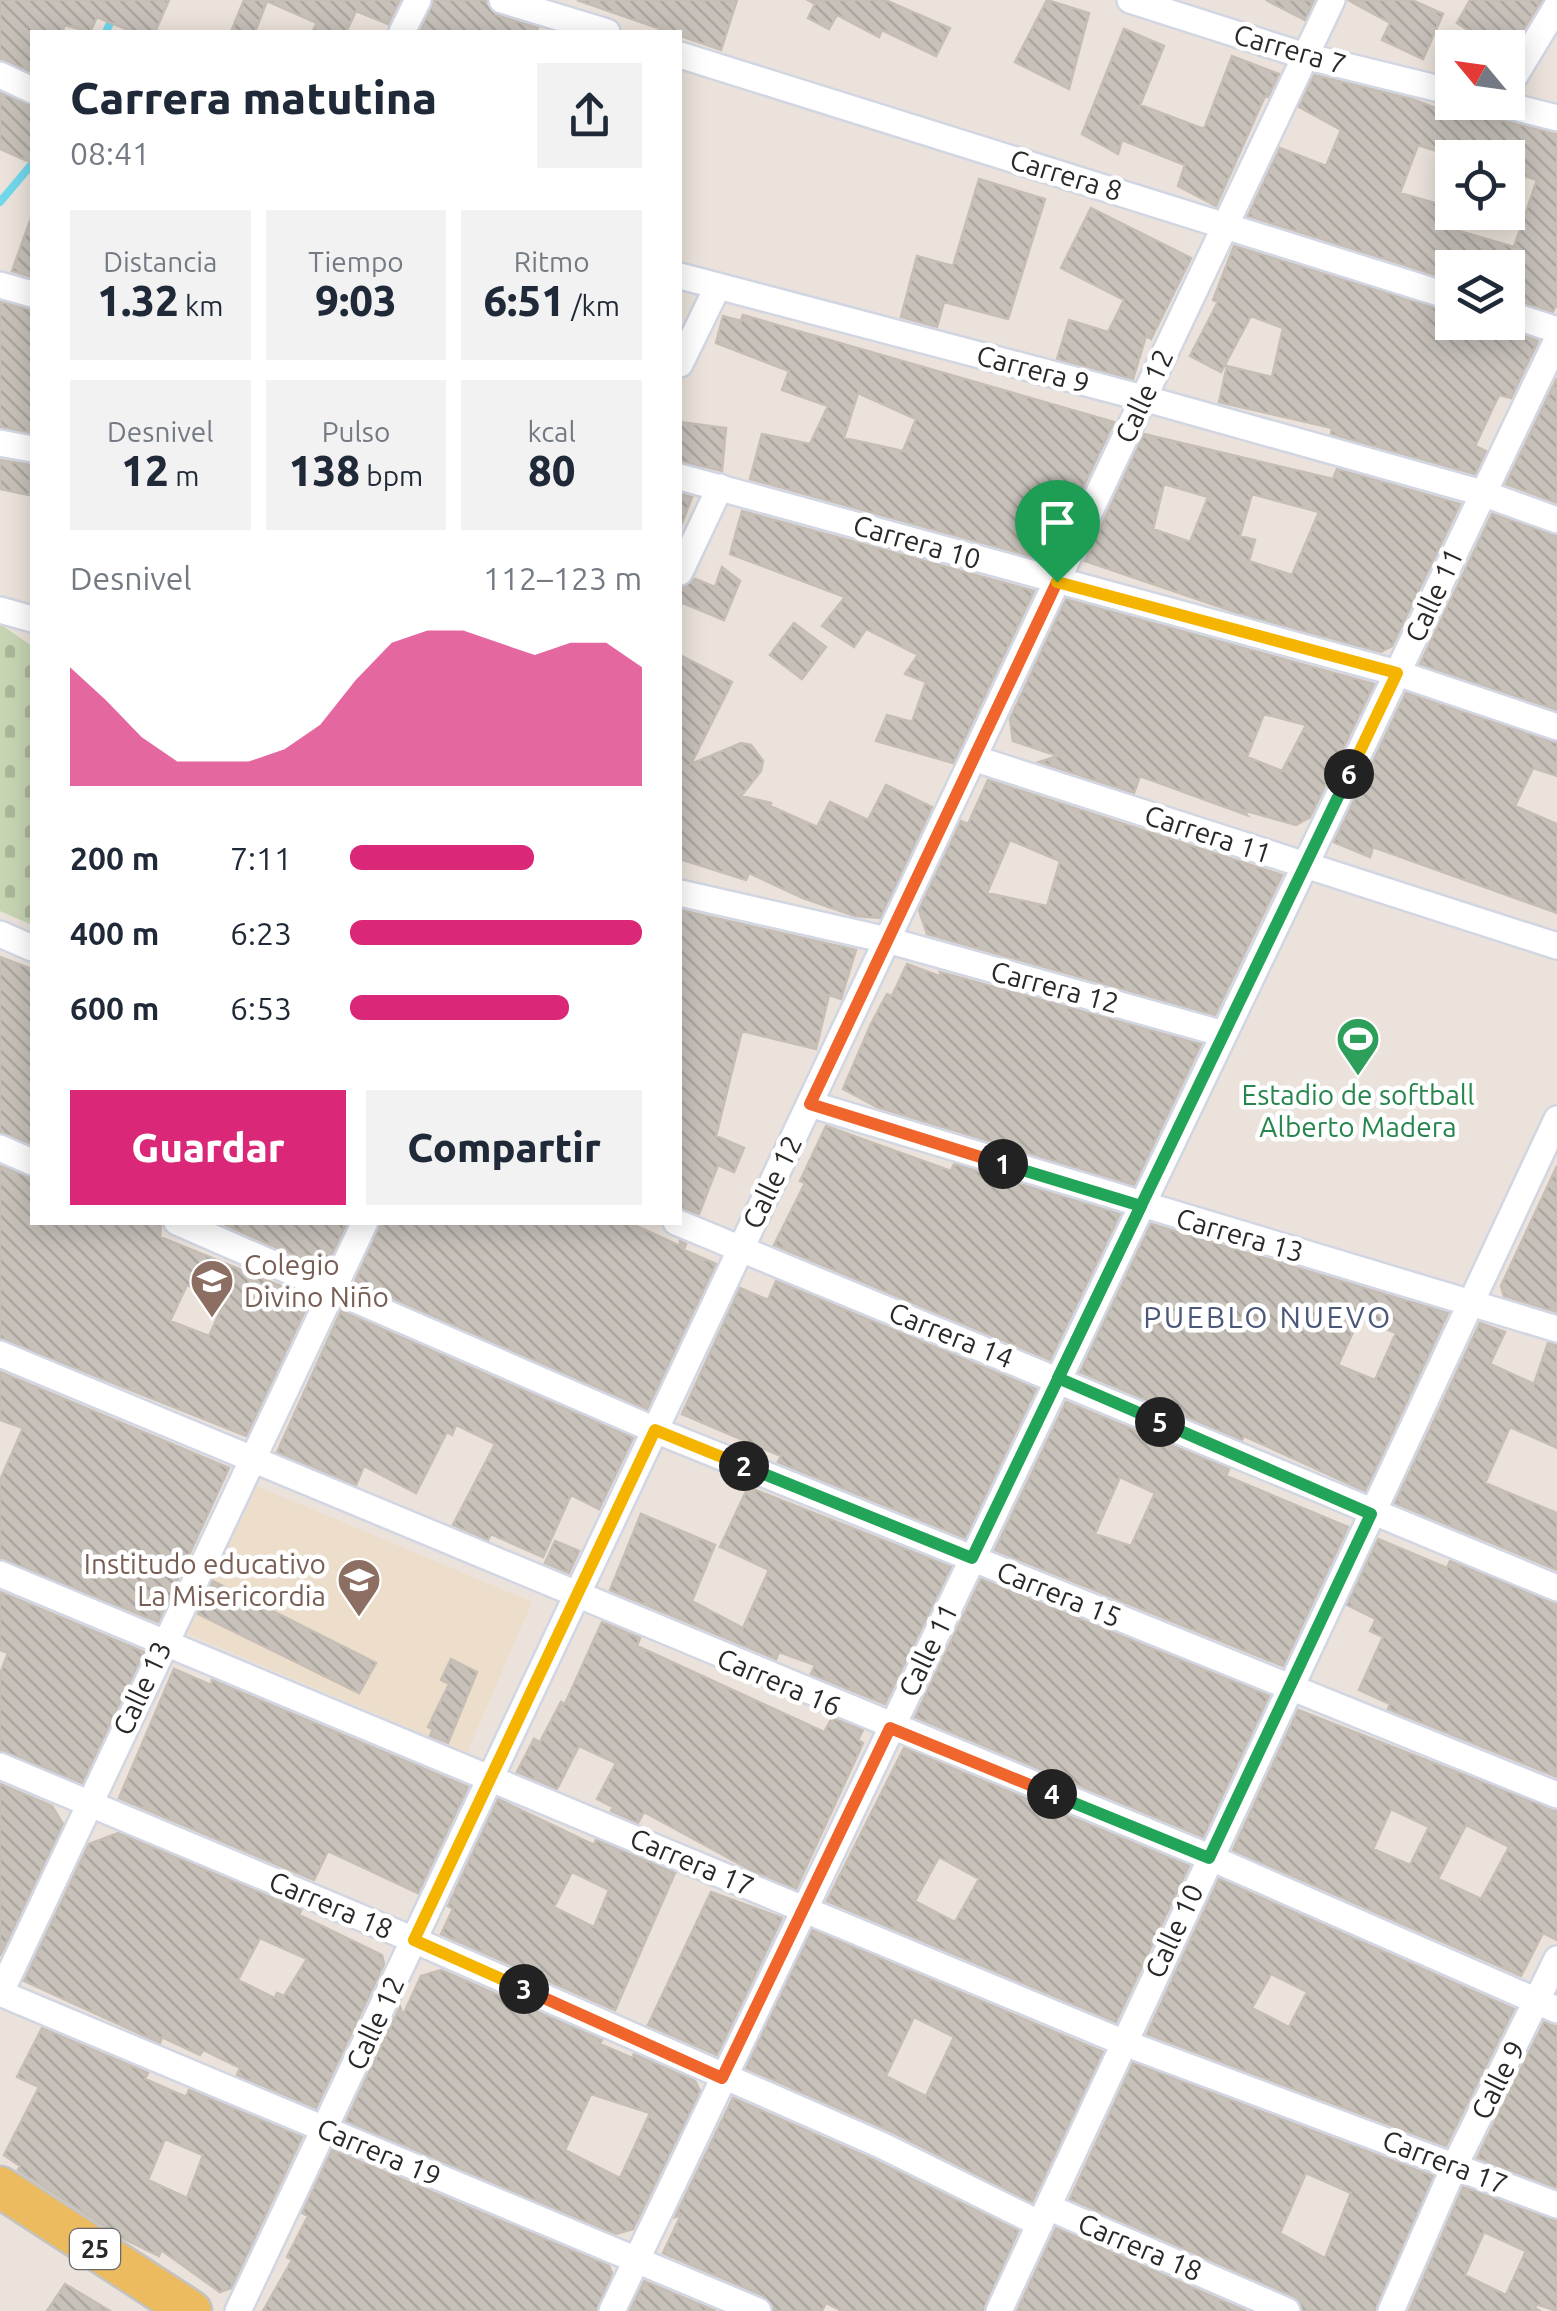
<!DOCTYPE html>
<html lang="es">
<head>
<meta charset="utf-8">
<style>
  body { margin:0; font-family:Ubuntu,sans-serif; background:#f2f2f3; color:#1f2937; height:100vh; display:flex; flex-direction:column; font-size:38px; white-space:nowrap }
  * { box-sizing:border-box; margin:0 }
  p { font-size:32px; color:#747a83 }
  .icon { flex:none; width:55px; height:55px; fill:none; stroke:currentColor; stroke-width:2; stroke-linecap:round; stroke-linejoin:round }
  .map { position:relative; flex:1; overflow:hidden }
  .drawer { position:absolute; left:30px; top:30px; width:652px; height:1195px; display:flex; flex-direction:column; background:#fff; border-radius:0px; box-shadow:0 5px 25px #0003 }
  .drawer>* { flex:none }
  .needle { width:65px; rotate:299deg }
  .fabs { position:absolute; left:1435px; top:30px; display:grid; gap:20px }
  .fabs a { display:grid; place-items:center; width:90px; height:90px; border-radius:0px; background:#fff; box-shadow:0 5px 25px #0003; font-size:50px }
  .pin { position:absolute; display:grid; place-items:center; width:85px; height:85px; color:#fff; margin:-102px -42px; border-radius:50% 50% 50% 0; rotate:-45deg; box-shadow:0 0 10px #0007 }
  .pin .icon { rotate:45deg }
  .km { position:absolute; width:50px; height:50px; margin:-25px; border-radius:50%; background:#222; color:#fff; font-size:28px; line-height:50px; text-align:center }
  .round { display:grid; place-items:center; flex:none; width:105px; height:105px; border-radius:0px; background:#f2f2f3 }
  .summary { display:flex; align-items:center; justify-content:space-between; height:170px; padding:0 40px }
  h1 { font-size:45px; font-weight:800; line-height:75px }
  .metrics { display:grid; grid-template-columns:repeat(3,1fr); gap:15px; height:170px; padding:10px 40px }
  .metrics div { display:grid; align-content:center; border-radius:0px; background:#f2f2f3; text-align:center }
  .metrics b { font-size:42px; font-weight:800 }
  .metrics small { font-size:28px; font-weight:400 }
  .metrics p { font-size:28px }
  .chart { height:280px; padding:20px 40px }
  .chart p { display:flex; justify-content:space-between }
  .chart svg { width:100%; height:180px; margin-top:10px; fill:#db2777; opacity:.7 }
  .primary-button { display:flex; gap:20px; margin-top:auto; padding:20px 40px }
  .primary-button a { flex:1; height:115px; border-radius:0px; background:#db2777; color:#fff; font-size:40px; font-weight:800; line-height:115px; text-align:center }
  .primary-button a+a { background:#f2f2f3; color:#1f2937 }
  ul { padding:0 40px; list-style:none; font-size:32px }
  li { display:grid; grid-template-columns:160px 120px 1fr; align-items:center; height:75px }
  li i { height:25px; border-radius:12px; background:#db2777 }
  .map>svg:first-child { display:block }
  .education { fill:#eddecb }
  .cemetery { fill:url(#cemetery-stones) }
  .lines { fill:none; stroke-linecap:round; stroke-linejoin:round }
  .stream { stroke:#71d8eb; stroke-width:8 }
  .building { fill:url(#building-back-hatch); stroke:#c6beb5; stroke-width:2.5; fill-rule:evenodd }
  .minor-casing { stroke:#d1d6e2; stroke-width:30 }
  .primary-casing { stroke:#c3c3c3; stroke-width:45 }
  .minor { stroke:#fff; stroke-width:25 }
  .primary { stroke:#ecbb5f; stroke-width:40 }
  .split-1-casing { stroke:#fff; stroke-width:20 }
  .split-2-casing { stroke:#fff; stroke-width:20 }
  .split-3-casing { stroke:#fff; stroke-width:20 }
  .split-4-casing { stroke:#fff; stroke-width:20 }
  .split-5-casing { stroke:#fff; stroke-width:20 }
  .split-6-casing { stroke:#fff; stroke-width:20 }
  .split-7-casing { stroke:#fff; stroke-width:20 }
  .split-1 { stroke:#f0652b; stroke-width:12 }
  .split-2 { stroke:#22a559; stroke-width:12 }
  .split-3 { stroke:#f5b400; stroke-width:12 }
  .split-4 { stroke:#f0652b; stroke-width:12 }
  .split-5 { stroke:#22a559; stroke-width:12 }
  .split-6 { stroke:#22a559; stroke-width:12 }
  .split-7 { stroke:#f5b400; stroke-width:12 }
  .labels { text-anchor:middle; stroke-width:9; stroke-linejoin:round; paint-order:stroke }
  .shield { fill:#fff; stroke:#696969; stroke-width:2.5 }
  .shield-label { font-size:25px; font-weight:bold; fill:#292929 }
  .street-label { font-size:28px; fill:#292929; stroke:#fff }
  .leisure-label { font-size:28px; fill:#27864d; stroke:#fff }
  .education-label { font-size:28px; fill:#785e54; stroke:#fff; text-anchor:start }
  .neighbourhood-label { font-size:30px; letter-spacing:2.5px; fill:#4b5879; stroke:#fff }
</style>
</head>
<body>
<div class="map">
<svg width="1557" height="2311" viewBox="0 0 1557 2311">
  <defs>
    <pattern id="cemetery-stones" width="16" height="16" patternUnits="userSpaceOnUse" patternTransform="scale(2.5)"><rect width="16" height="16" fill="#c7d5b3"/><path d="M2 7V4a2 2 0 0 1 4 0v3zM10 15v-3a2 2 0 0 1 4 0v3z" fill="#abb79a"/></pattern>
    <pattern id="building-back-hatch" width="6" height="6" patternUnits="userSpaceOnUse" patternTransform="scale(2.5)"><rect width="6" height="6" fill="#c7c1ba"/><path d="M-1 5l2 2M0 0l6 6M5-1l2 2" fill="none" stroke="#aba6a0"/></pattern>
  </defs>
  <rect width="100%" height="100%" fill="#ebe3db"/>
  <path class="education" d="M250,1483L532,1602L467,1753L186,1633Z"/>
  <path class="cemetery" d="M0,624L32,646V925L0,911Z"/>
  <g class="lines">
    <path class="stream" d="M106,32L120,0
      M0,202L32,164"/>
  </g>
  <path class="building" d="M0,0H169L155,32H133L97,17L90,32L65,25L62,32H32V72L0,59Z
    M244,0H400L388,24L356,11L346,32H312L317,23L267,1L255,32H231Z
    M434,0H486L496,15L538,28L536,32H420Z
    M577,0H737L721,50Z
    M808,0H885L950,28L936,56L882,30L879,37L837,15L829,29L808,18L815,4Z
    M1047,0L1089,13L1069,89L1015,62Z
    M1266,0H1314L1305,20Z
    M1348,0H1412L1443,14L1423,59L1382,40L1390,23Z
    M1470,0H1542L1509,53L1508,48H1499L1457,23Z
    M1124,29L1164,46L1140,105L1204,129L1232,56L1279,74L1268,97L1265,96L1216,206L1178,186L1185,165L1122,140L1118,154L1082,134Z
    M1314,75L1412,99L1469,121L1471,113L1557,134V304L1553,312L1508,298V268H1452V280L1248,216L1280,148L1326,166L1341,130L1299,107ZM1418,145L1458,158H1508V171L1537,180L1514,247L1452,229V208L1400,193Z
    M0,93L32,106V163L0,149Z
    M979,179L1045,199L1008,319L944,302L937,327L901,317L917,256L953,266Z
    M1091,208L1191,258L1151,339L1146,336L1133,379L1057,359L1069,320L1108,332L1124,300L1061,268Z
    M30,221H32V277L12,271Z
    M1234,246L1452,313V322H1495L1538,341L1511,398L1499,395L1475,446L1486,451L1475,474L1331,434L1332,428L1219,402L1227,366L1272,377L1283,328L1251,316L1221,372L1190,356L1218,302L1213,300Z
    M0,302L32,310V433L0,427Z
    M743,315L1114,422L1048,561L750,479L762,434L810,444L828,406L782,390L789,371L716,343L723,316L741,321ZM858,393L916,419L903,451L844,438Z
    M1557,378V503L1506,484Z
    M680,422L726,428L722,471L680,461Z
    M1144,434L1333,479L1337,469L1460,504L1392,646L1381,652L1238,613L1085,561ZM1164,484L1208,497L1190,542L1153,529ZM1252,494L1319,512L1292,575L1249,561L1255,540L1240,536Z
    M0,460L32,465L29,495L0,489Z
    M680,494L692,497L682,523H680Z
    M742,511L1034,591L953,763L876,741L887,715L912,722L926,682L905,674L918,655L866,629L854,647L822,626L845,597L730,554Z
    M1492,514L1557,536V710L1420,664Z
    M722,567L740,581L724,620L680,602V588L695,579L715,587Z
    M1066,599L1374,684L1310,817L1296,825L1243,810L1247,815L1140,776L1134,793L1039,762L1058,756L1013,741L1010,719ZM1264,714L1306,725L1282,771L1247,757Z
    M794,623L826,647L802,679L770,655Z
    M680,655L732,682L691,764L741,743L751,745L763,761L761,771L741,796L771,803L770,806L817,827L830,802L868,820L886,785L932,807L880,918L855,916L803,898L749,873L746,880L680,859Z
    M1406,693L1557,743V776L1533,768L1515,806L1557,824V913L1373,847L1370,857L1334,842Z
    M988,780L1282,875L1215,1015L927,934L919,910L961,821L968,824ZM1010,840L1060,861L1047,906L987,893Z
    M680,910L856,950L841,999L829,995L816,1049L742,1031L716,1136L744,1148L734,1172L718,1165L699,1214L680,1207Z
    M0,957L32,969V1144L0,1132Z
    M907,964L942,977L940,972L1201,1044L1134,1185L877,1107L843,1089L871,1024L887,994L892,996Z
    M826,1126L951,1171L954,1164L1120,1214L1050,1360L774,1245L805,1183L800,1181Z
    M0,1166L32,1178V1222H161L160,1237L311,1298L246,1436L0,1338ZM187,1285L225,1301L209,1336L170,1321Z
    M1557,1166V1312L1504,1296L1501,1286Z
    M219,1222H347L325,1269Z
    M381,1222H628L680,1246V1241L686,1244L684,1250L716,1264L647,1409L355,1282Z
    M1151,1224L1448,1313L1365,1491L1244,1436L1242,1440L1080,1372ZM1359,1319L1396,1333L1375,1380L1338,1365Z
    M776,1281L1036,1389L965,1538L778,1462L781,1456L682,1414L740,1288L768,1300Z
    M341,1311L633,1438L599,1509L571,1495L543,1557L491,1534L488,1540L453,1525L495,1444L456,1425L452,1435L447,1432L416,1493L364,1466L356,1485L277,1452Z
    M1480,1323L1505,1332L1490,1364L1534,1384L1548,1343L1557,1345V1448L1510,1427L1485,1483L1557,1513V1570L1395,1503Z
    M0,1372L229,1468L158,1622L0,1558V1480L23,1428L0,1420Z
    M1066,1402L1229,1469L1226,1476L1348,1527L1283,1666L995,1550ZM1120,1477L1155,1493L1131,1546L1095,1534Z
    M748,1487L951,1567L885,1704L811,1674L815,1665L779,1652L776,1659L610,1590L641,1514L715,1545L692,1601L743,1628L769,1570L720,1547Z
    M1378,1539L1447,1568L1450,1561L1557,1604V1777L1388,1709L1390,1704L1359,1690L1383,1637L1370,1631L1376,1619L1347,1605Z
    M555,1541L579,1551L569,1573L545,1563Z
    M981,1579L1269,1696L1203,1837L915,1717Z
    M213,1581L376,1663L359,1693L198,1614Z
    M0,1592L144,1652L82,1783L0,1750V1674L8,1653L0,1650Z
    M602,1622L640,1638L637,1646L824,1732L832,1718L863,1730L858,1740L863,1743L796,1889L751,1870L644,1812L638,1823L611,1811L613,1807L597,1799L616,1763L579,1746L557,1789L517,1772L534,1739L540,1742L561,1702L565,1704Z
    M451,1659L477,1672L448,1743L430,1736L433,1729L428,1727L449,1684L441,1680Z
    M174,1669L211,1685L212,1680L468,1787L418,1893L328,1851L314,1880L119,1798Z
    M1298,1710L1557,1811V1940L1543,1933L1521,1976L1233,1850ZM1391,1809L1429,1827L1410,1865L1373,1849ZM1466,1825L1509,1847L1481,1899L1438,1879Z
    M904,1748L1189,1866L1116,2022L827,1901ZM939,1857L979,1879L955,1922L915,1901Z
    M0,1784L52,1806L63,1824L0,1956Z
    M498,1799L594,1845L596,1840L675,1873L615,2010L441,1934L453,1909L448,1906ZM572,1872L609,1890L594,1927L554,1907Z
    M118,1833L301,1910L299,1915L382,1955L384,1964L316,2108L237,2075L240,2068L203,2050L200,2055L162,2037L160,2043L24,1981L89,1844ZM260,1938L307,1959L284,1996L277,1993L275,1998L238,1980Z
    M1219,1879L1514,2009L1446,2146L1147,2034ZM1271,1974L1307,1992L1289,2027L1252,2008Z
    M711,1892L782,1918L717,2055L648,2025Z
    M812,1930L1103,2052L1032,2202L888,2130L746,2068ZM914,2017L954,2037L926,2096L886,2076Z
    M441,1970L602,2040L600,2044L632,2058L634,2054L695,2081L700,2091L633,2229L616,2234L346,2121L400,2007L403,2015L421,1976ZM591,2094L650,2113L620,2178L565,2150Z
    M1544,2022L1557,2026V2188L1477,2158Z
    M42,2028L148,2073L145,2079L186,2097L189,2090L302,2137L231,2288L220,2292L161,2250L159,2256L122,2238L18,2170L20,2166L4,2155L39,2087L17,2077ZM165,2139L203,2155L187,2198L148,2180Z
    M1133,2063L1433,2176L1375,2311H1303L1293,2296L1070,2199ZM1306,2173L1351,2193L1325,2258L1280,2233Z
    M733,2098L874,2160L1018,2231L983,2311H842L826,2303L822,2311H774L764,2296L663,2253L681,2215L675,2217Z
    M332,2150L609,2266L612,2273L596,2311H263L292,2260L287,2257L308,2216L302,2213Z
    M1463,2187L1557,2221V2311L1536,2304L1535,2308L1540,2311H1409ZM1484,2232L1526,2251L1506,2295L1465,2275Z
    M1056,2228L1246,2311H1017Z
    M644,2281L716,2311H630Z
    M65,2284L110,2311H47Z"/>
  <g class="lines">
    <defs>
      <path id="minor" d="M502,0L607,32
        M1130,0L1305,56L1452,92
        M402,32L418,0
        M680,55L1452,297
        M0,75L32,90
        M1508,87L1557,6
        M1494,102L1557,118
        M680,276L1143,398L1482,493L1557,520
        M0,285L32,294
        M1508,314L1557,330
        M680,364L718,286
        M0,443L32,449
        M680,477L1397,673L1557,727
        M680,572L720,487
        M0,610L32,619
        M973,758L1557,946
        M680,893L887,940L1224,1034
        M0,934L32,948
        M810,1104L1557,1329
        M0,1148L32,1162
        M177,1222L655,1430L1557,1795
        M676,1222L1557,1588
        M0,1354L1209,1857L1557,2010
        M0,1574L1122,2042L1557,2205
        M0,1766L414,1940L881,2145L1040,2224
        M0,1993L758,2311
        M0,1994L365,1222
        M1048,2207L1287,2311
        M238,2311L1332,0
        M612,2311L1557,340
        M999,2311L1557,1119
        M1391,2311L1455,2165L1557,1959"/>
      <path id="primary" d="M0,2187L191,2311"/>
    </defs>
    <use href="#minor" class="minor-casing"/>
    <use href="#primary" class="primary-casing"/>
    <use href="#minor" class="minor"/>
    <use href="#primary" class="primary"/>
  </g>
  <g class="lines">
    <defs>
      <path id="split-1" d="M1003,1164L810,1104L1057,582"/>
      <path id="split-2" d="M744,1466L972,1558L1141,1206L1003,1164"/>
      <path id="split-3" d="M524,1989L414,1940L655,1430L744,1466"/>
      <path id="split-4" d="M524,1989L722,2078L890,1728L1052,1794"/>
      <path id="split-5" d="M1052,1794L1209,1858L1371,1514L1160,1422"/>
      <path id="split-6" d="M1160,1422L1058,1378L1349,774"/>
      <path id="split-7" d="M1057,582L1397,673L1349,774"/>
    </defs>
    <use href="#split-1" class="split-1-casing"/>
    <use href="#split-2" class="split-2-casing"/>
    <use href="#split-3" class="split-3-casing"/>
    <use href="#split-4" class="split-4-casing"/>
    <use href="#split-5" class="split-5-casing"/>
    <use href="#split-6" class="split-6-casing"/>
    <use href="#split-7" class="split-7-casing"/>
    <use href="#split-1" class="split-1"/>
    <use href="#split-2" class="split-2"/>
    <use href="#split-3" class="split-3"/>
    <use href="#split-4" class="split-4"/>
    <use href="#split-5" class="split-5"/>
    <use href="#split-6" class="split-6"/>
    <use href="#split-7" class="split-7"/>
  </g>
  <defs>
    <symbol id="stadium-pin" viewBox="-11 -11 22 30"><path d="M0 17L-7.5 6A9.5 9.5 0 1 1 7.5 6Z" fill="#2e9e5b" stroke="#fff"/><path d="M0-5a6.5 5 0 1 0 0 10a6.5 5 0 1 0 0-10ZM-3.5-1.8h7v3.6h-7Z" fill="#fff"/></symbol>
    <symbol id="school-pin" viewBox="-11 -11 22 30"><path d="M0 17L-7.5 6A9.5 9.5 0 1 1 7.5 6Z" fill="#8d6e63" stroke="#fff"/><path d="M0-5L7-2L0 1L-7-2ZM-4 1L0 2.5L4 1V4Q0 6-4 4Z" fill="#fff"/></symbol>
  </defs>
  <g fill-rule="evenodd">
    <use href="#stadium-pin" x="1333" y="1014" width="50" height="68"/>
    <use href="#school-pin" x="187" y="1256" width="50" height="68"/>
    <use href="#school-pin" x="334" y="1555" width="50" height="68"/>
  </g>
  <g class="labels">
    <rect class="shield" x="70" y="2229" width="50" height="40" rx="8"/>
    <g class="shield-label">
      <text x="95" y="2258">25</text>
    </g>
    <g class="street-label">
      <text transform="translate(1290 49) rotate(16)" y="10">Carrera 7</text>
      <text transform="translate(1066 175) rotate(17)" y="10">Carrera 8</text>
      <text transform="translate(1033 369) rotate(15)" y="10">Carrera 9</text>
      <text transform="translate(1144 396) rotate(-65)" y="10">Calle 12</text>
      <text transform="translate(917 542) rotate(16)" y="10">Carrera 10</text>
      <text transform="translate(1434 595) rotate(-65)" y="10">Calle 11</text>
      <text transform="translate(1208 834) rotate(18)" y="10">Carrera 11</text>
      <text transform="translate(1055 987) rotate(15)" y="10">Carrera 12</text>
      <text transform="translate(772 1182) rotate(-64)" y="10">Calle 12</text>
      <text transform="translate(1240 1235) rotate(16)" y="10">Carrera 13</text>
      <text transform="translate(951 1335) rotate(22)" y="10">Carrera 14</text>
      <text transform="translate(1059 1594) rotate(22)" y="10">Carrera 15</text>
      <text transform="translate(928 1650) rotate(-64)" y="10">Calle 11</text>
      <text transform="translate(779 1682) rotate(23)" y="10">Carrera 16</text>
      <text transform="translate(142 1688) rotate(-65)" y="10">Calle 13</text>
      <text transform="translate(692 1862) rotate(23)" y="10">Carrera 17</text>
      <text transform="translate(331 1905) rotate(23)" y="10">Carrera 18</text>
      <text transform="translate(1174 1931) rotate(-65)" y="10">Calle 10</text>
      <text transform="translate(375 2023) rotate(-65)" y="10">Calle 12</text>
      <text transform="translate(1498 2080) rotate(-63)" y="10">Calle 9</text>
      <text transform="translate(379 2152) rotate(23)" y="10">Carrera 19</text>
      <text transform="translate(1445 2162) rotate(21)" y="10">Carrera 17</text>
      <text transform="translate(1140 2247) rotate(23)" y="10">Carrera 18</text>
    </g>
    <g class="leisure-label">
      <text x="1358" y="1105">Estadio de softball<tspan x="1358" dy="32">Alberto Madera</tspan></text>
    </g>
    <g class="education-label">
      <text x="244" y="1275">Colegio<tspan x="244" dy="32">Divino Niño</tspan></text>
      <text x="326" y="1574" text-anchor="end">Institudo educativo<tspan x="326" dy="32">La Misericordia</tspan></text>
    </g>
    <g class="neighbourhood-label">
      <text x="1268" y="1328">PUEBLO NUEVO</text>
    </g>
  </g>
</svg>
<div class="fabs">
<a><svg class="needle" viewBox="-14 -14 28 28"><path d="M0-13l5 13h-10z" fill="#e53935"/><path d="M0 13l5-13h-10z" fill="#747a83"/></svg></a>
<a><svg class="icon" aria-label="locate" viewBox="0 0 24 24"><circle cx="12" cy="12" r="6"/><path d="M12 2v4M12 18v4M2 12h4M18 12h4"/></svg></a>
<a><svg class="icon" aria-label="layers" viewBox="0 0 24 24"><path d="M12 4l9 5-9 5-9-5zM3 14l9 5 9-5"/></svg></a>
</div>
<div class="pin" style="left:1057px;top:582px;background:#1e9e55"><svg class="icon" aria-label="arrive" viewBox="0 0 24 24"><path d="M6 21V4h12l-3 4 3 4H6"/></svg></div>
<b class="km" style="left:1003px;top:1164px">1</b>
<b class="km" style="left:744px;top:1466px">2</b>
<b class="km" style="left:524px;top:1989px">3</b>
<b class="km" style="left:1052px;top:1794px">4</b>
<b class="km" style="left:1160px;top:1422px">5</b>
<b class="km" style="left:1349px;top:774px">6</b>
<section class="drawer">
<div class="summary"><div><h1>Carrera matutina</h1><p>08:41</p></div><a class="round"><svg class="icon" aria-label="share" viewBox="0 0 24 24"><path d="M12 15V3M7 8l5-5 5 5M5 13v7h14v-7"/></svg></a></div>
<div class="metrics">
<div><p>Distancia</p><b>1.32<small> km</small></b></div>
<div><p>Tiempo</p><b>9:03</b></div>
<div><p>Ritmo</p><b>6:51<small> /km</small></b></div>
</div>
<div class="metrics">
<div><p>Desnivel</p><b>12<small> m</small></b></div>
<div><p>Pulso</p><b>138<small> bpm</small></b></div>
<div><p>kcal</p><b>80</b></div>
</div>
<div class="chart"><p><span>Desnivel</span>112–123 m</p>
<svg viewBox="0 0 160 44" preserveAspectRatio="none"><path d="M0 44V15L10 23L20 32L30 38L40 38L50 38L60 35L70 29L80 18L90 9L100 6L110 6L120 9L130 12L140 9L150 9L160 15V44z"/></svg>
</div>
<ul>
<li><b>200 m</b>7:11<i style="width:63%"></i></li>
<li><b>400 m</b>6:23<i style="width:100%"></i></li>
<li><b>600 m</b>6:53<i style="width:75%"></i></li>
</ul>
<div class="primary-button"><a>Guardar</a><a>Compartir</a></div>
</section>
</div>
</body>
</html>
